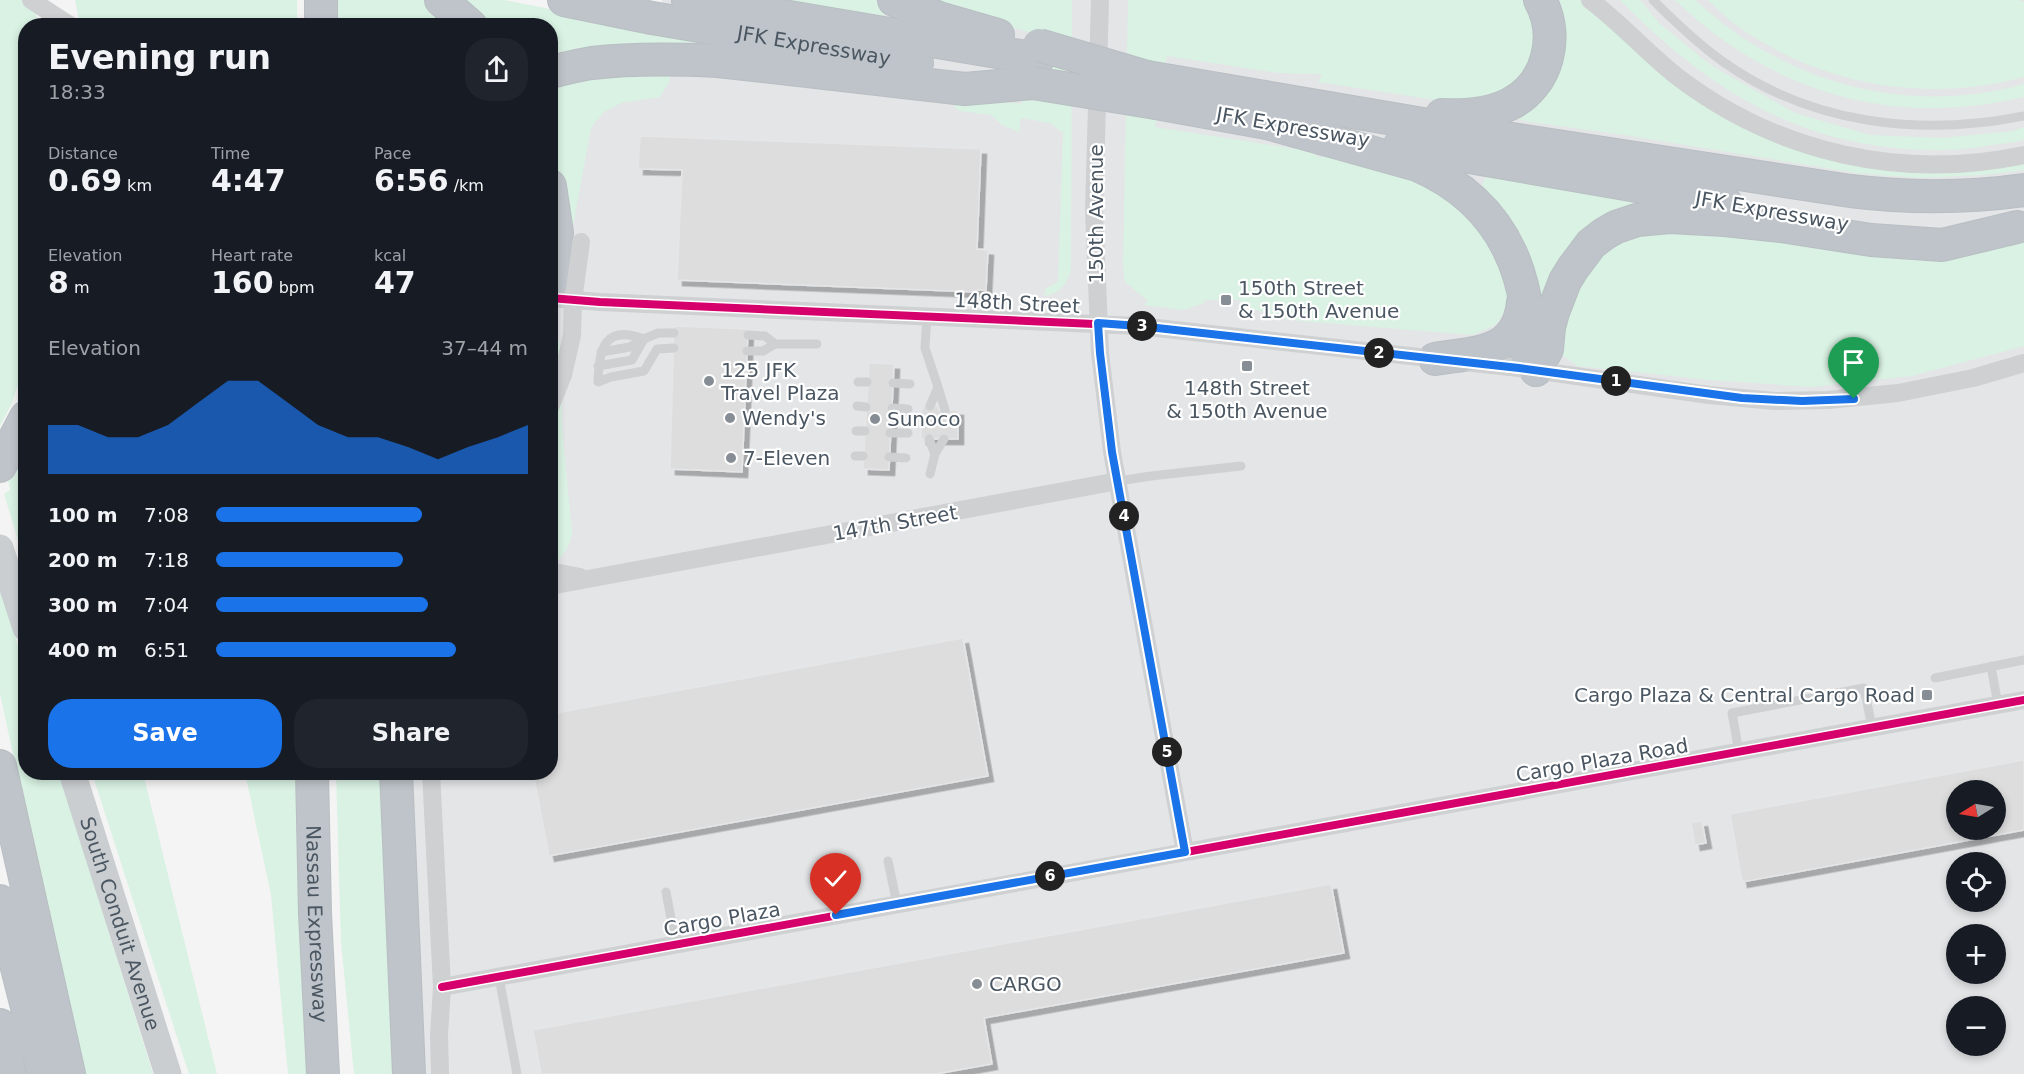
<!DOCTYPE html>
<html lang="en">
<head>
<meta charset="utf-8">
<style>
  body { margin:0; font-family:"DejaVu Sans",sans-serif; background:#20242c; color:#f1f3f6; height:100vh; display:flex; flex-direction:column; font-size:22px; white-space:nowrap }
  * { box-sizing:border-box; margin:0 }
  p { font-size:20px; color:#9ea1a6 }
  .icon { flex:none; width:33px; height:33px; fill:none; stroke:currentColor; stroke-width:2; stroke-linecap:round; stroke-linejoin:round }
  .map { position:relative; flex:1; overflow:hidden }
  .side { position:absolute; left:18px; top:18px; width:540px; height:762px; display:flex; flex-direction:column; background:#171b24; border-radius:24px; box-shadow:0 3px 9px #0003 }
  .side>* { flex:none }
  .needle { width:39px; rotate:259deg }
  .fabs { position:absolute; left:1946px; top:780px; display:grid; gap:12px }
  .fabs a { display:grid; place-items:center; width:60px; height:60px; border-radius:50%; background:#171b24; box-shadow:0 3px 9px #0003; font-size:30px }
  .pin { position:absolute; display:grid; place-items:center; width:51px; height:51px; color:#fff; margin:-62px -26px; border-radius:50% 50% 50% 0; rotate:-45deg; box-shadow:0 0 6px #0007 }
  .pin .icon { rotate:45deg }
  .km { position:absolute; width:30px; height:30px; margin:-15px; border-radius:50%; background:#222; color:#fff; font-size:16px; line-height:30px; text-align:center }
  .round { display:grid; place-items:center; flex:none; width:63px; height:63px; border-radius:24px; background:#20242c }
  .overview { display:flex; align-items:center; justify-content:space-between; height:102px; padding:0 30px }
  h1 { font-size:33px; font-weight:600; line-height:45px }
  .stats { display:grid; grid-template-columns:repeat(3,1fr); gap:9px; height:102px; padding:6px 30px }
  .stats div { display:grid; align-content:center }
  .stats b { font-size:30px; font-weight:600 }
  .stats small { font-size:16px; font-weight:400 }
  .stats p { font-size:16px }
  .chart { height:168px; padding:12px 30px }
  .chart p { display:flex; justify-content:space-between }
  .chart svg { width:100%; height:108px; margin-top:6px; fill:#1a73e8; opacity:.7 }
  .button { display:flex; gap:12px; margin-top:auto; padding:12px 30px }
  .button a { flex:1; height:69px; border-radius:24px; background:#1a73e8; color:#fff; font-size:24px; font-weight:600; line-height:69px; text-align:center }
  .button a+a { background:#20242c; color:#f1f3f6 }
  ul { padding:0 30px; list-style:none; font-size:20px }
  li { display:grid; grid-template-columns:96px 72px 1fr; align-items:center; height:45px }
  li i { height:15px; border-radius:8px; background:#1a73e8 }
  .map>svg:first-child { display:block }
  .airport { fill:#e4e5e7; fill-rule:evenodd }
  .green { fill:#d9f2e3 }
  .building { fill:#ddddde; stroke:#e5e6e7; stroke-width:1.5; fill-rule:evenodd; filter:url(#shadow) }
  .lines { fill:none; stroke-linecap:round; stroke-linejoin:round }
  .motorway-casing { stroke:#b9bec3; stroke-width:34 }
  .service { stroke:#ced0d2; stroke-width:9 }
  .minor { stroke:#ced0d2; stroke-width:18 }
  .primary { stroke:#caced1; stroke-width:27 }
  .motorway { stroke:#bec4c9; stroke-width:32 }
  .motorway-bridge-casing { stroke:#b9bec3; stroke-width:34; stroke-linecap:butt }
  .minor-bridge { stroke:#ced0d2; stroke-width:18 }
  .motorway-bridge { stroke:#bec4c9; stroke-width:32 }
  .cycleway-casing { stroke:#fff; stroke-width:11 }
  .cycleway { stroke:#d6006c; stroke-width:8 }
  .route-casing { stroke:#fff; stroke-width:12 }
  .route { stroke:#1a73e8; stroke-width:8 }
  .poi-dot { fill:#868d94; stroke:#fff; stroke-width:2 }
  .labels { text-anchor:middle; stroke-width:4.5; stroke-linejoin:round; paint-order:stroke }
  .street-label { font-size:20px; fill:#4a5661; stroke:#fff }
  .poi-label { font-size:20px; fill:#4a5661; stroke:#fff; text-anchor:start }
</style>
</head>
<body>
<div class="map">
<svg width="2024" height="1074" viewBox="0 0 2024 1074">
  <defs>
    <filter id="shadow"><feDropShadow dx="5.5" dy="5.5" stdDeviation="0" flood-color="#0004"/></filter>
  </defs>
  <rect width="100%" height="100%" fill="#f4f4f4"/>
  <path class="airport" d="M662,0H2024V1074H381L371,773L550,772L551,122L664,70ZM1956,790H1995V830H1956ZM1956,862H1995V902H1956ZM1956,934H1995V974H1956ZM1956,1006H1995V1046H1956Z"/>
  <path class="green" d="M0,0H32L39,25L26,26L25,363L12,403L0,426Z
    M75,0H297V25H80Z
    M332,0H504L677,34L744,50L551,59L550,26H332Z
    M792,0H875L886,6L884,16L792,3Z
    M927,0H1072L1071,270C1067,285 1059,294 1044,296L1046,288L1058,282L1063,133L1050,123L1021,118L1019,132L1002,125L991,115L961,111L955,108L953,95L1022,104L1029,32L951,10Z
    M1128,0H1528L1540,51L1522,83L1488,100L1448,102L1318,82L1322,74L1278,73L1167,56L1155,127L1309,151L1320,158L1328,154L1447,189L1503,255L1510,306L1495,325L1473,335L1290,320L1253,309L1238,307L1240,300H1205L1204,303L1184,310L1144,305L1148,301L1125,282L1123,266Z
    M1552,0H1586L1672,76L1858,162L2024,159V170L1983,175L1918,178L1856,173L1631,136L1531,122L1501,116L1522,106Z
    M1620,0H1640L1660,24L1712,66L1795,113L1870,135L1941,138L2013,131L2024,127V140L2015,142C1991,145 1966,150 1942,150C1808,152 1711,93 1620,0Z
    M1675,0H1695C1785,83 1905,117 2024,84V97C1893,128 1772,93 1675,0Z
    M1708,0H2018L2024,2V77C1925,104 1818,85 1735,24C1725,17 1717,8 1708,0Z
    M672,67L669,82L660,97L621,103L604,112L591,128L569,248L551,271V77Z
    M1487,174L1660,208L1630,213L1537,336L1480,191Z
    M1660,221L1953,249L2024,242V346L1912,376L1811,387L1710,380L1577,366L1562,355L1557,336L1589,257Z
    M550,325L559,341L561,359L562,428L572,533C569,548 564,557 551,565Z
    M25,443V563L4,494L10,490L8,480Z
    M0,588L25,668L26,772L59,773L153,1074H86L35,860L0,693Z
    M92,773H143L217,1074H189Z
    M245,773H301L315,1074H288L271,895Z
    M336,773H383L394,1074H354L341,942Z"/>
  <path class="building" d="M643,136L981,149L977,249L988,250L986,290H976V292L677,280L682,170L638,169L640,138Z
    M674,326L748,329L742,472L670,469Z
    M869,363L894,364L889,470L863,469Z
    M923,406H939V410H958V439H921V410L923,409Z
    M963,638L988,776L549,856L533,772H550V714Z
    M2024,760V830L1742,882L1730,814ZM1956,790H1995V830H1956Z
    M1702,821L1706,843L1695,845L1691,823Z
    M1331,884L1344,953L984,1018L992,1064L936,1074H541L533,1030Z"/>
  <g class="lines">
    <defs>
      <g id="motorway">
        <path d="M441,0L471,26"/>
        <path id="s2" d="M564,0L652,18L917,63"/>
        <path d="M688,0L1038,59"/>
        <path d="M894,0L939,18L998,35"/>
        <path d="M321,26V0"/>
        <path d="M550,72C564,69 578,65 592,63C634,58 676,59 718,61L965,89L1033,83"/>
        <path d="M1147,77L1505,138L1850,191C1908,198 1966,198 2024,190"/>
        <path d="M1156,103L1288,127"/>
        <path d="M1442,115C1465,116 1489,115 1510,104C1548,85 1560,36 1540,0"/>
        <path d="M1267,123L1417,165C1482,193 1518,243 1527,312C1529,324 1525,350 1528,358C1530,362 1534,366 1536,370L1547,349L1549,327L1553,312L1565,281L1573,268L1591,244L1604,234L1616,227L1637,220L1670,217L1725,220L1781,226L1871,240L1942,245L2017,227"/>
        <path d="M1400,145L1643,187L1726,203"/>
        <path d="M550,186L557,233L550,287"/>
        <path d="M1435,359C1476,352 1518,355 1523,302"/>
        <path d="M0,466L26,417"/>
        <path d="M0,766L69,1074"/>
        <path id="s3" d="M312,772L315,913L323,1074"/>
        <path d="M396,772L409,1074"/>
        <path d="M0,901L44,1074"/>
        <path d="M0,1025L10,1074"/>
      </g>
    </defs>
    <use href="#motorway" class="motorway-casing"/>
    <path class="service" d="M1653,0C1675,22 1697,43 1722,61C1810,124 1920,137 2024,116
      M927,315L925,348L938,387L930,406
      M748,335L765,336L775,344
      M674,348L657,349L644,371L611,377L598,382C599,349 604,324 644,339L658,333H674
      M747,351H763L775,344H817
      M601,352L630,347L642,340
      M598,366L632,360L644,339
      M858,382H867
      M893,383L910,384
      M938,387L945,410
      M857,406L866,407
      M892,408L908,409
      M856,431H865
      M890,433H908
      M929,439L935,454L930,474
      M935,454L944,439
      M855,456H863
      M889,457L906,458
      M1118,481L1151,476L1241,466
      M1991,666L1998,705
      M1935,678L2024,660
      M1739,752L1732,713L1864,688L1872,727
      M888,861L897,904
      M666,892L676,945
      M499,977L517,1074"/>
    <path class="minor" d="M1100,0L1094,211L1100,353L1112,452L1185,852
      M1590,0C1622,24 1648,54 1679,78C1778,153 1902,181 2024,155
      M550,298L600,302L1139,326L1519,368L1709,395L1775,401L1828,400L1898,393L1973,378L2024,363
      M550,407L563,375L572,335L573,301L581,242
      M550,571L580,577
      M550,586L1118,481
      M431,772L442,987L439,1035L440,1074
      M442,987L2024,700"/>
    <g class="primary">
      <path d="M0,548L26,628"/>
      <path id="s1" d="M72,772L168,1074"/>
    </g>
    <use href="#motorway" class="motorway"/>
    <defs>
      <path id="motorway-bridge" d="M1039,45L1147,77
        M1033,83L1156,103"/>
    </defs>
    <use href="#motorway-bridge" class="motorway-bridge-casing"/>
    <path class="minor-bridge" d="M31,0L71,26"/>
    <use href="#motorway-bridge" class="motorway-bridge"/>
    <defs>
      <path id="cycleway" d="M550,298L600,302L1139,326L1519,368L1742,398
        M442,987L2024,700"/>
    </defs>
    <use href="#cycleway" class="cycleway-casing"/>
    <use href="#cycleway" class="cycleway"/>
  </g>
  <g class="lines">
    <defs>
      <path id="route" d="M836,915L1185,852L1112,452L1100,353L1098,323L1139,326L1519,368L1742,398L1802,401L1854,399"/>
    </defs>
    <use href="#route" class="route-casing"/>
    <use href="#route" class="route"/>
  </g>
  <g class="poi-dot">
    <rect x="1220" y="294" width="12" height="12" rx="3"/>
    <rect x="1241" y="360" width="12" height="12" rx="3"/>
    <circle cx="709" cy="381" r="6"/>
    <circle cx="730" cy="418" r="6"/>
    <circle cx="875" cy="419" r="6"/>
    <circle cx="731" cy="458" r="6"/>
    <rect x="1921" y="689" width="12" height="12" rx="3"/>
    <circle cx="977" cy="984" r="6"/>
  </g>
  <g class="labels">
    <g class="street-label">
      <text dy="7" stroke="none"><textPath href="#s2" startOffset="254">JFK Expressway</textPath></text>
      <text transform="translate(1293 127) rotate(10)" y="7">JFK Expressway</text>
      <text transform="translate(1772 211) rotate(10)" y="7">JFK Expressway</text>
      <text transform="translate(1096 214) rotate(-90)" y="7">150th Avenue</text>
      <text transform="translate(1017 303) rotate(3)" y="7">148th Street</text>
      <text transform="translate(895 523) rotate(-10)" y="7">147th Street</text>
      <text transform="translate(1602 760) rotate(-10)" y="7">Cargo Plaza Road</text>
      <text transform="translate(722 919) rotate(-10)" y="7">Cargo Plaza</text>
      <text dy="7" stroke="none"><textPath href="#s1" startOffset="159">South Conduit Avenue</textPath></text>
      <text dy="7" stroke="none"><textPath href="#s3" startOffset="152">Nassau Expressway</textPath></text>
    </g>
    <g class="poi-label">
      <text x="1238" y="295">150th Street<tspan x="1238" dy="23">&amp; 150th Avenue</tspan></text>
      <text x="721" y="377">125 JFK<tspan x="721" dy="23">Travel Plaza</tspan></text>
      <text x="1247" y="395" text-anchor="middle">148th Street<tspan x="1247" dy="23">&amp; 150th Avenue</tspan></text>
      <text x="742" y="425">Wendy's</text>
      <text x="887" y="426">Sunoco</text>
      <text x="743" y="465">7-Eleven</text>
      <text x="1915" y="702" text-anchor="end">Cargo Plaza &amp; Central Cargo Road</text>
      <text x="989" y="991">CARGO</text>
    </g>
  </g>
</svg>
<div class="fabs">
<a><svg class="needle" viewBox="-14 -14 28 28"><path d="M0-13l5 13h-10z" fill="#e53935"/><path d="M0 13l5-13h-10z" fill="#9ea1a6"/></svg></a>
<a><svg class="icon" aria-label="locate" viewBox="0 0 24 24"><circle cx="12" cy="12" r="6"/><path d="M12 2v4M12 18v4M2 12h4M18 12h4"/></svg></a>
<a>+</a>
<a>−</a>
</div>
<div class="pin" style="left:1854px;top:399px;background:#1e9e55"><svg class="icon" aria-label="arrive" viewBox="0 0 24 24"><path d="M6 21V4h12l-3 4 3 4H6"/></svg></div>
<div class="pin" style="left:836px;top:915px;background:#d93025"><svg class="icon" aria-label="check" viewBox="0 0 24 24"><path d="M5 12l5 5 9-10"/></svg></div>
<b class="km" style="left:1616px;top:381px">1</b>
<b class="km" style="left:1379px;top:353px">2</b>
<b class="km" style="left:1142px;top:326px">3</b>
<b class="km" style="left:1124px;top:516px">4</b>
<b class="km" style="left:1167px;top:752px">5</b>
<b class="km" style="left:1050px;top:876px">6</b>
<section class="side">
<div class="overview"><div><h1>Evening run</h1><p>18:33</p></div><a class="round"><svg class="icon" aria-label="share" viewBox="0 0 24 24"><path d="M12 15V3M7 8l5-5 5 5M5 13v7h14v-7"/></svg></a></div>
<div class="stats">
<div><p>Distance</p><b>0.69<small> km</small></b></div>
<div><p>Time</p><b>4:47</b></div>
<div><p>Pace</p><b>6:56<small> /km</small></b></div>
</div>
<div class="stats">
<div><p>Elevation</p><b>8<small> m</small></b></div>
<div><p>Heart rate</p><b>160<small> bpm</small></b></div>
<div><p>kcal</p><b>47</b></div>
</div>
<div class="chart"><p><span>Elevation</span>37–44 m</p>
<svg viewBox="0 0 160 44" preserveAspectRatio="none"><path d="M0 44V24L10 24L20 29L30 29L40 24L50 15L60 6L70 6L80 15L90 24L100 29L110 29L120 33L130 38L140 33L150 29L160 24V44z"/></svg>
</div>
<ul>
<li><b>100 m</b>7:08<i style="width:66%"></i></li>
<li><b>200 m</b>7:18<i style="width:60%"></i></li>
<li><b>300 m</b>7:04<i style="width:68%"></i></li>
<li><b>400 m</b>6:51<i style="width:77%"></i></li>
</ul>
<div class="button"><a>Save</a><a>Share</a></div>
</section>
</div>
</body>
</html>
